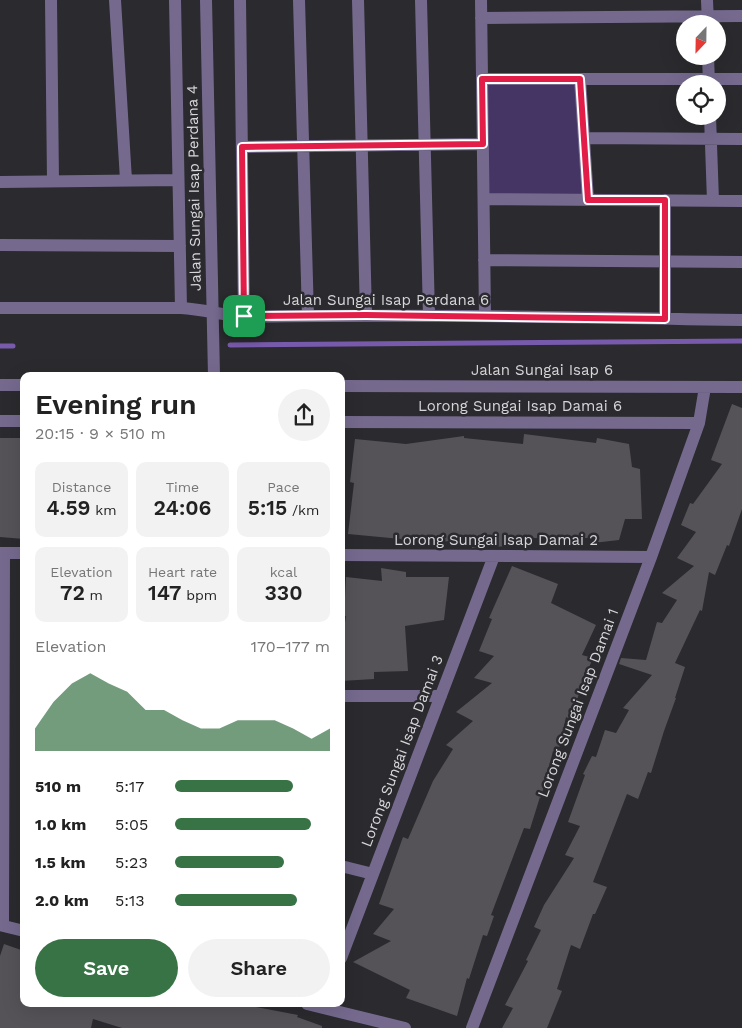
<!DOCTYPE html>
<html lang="en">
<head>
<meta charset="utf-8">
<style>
  body { margin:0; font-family:"Work Sans",sans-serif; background:#f2f2f2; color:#222; height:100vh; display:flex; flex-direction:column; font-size:19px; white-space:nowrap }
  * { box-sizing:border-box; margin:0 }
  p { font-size:16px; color:#767676 }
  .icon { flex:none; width:28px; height:28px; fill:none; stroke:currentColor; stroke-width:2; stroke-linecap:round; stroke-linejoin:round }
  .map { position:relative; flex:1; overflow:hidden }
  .side { position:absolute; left:20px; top:372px; width:325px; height:635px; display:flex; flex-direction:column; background:#fff; border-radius:10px; box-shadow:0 5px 20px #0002 }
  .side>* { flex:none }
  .needle { width:32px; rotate:202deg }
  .controls { position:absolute; left:676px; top:15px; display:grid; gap:10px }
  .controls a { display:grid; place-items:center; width:50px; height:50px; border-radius:50%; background:#fff; box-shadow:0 5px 20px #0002; font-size:25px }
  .pin { position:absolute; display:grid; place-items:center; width:42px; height:42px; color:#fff; margin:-21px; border-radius:10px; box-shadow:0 2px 8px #0006 }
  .round { display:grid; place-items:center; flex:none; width:52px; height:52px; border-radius:26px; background:#f2f2f2 }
  .headline { display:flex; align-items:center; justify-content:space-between; height:85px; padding:0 15px }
  h1 { font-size:28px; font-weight:600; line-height:38px }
  .metrics { display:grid; grid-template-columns:repeat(3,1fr); gap:8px; height:85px; padding:5px 15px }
  .metrics div { display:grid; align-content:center; border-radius:10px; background:#f2f2f2; text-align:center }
  .metrics b { font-size:21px; font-weight:600 }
  .metrics small { font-size:14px; font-weight:400 }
  .metrics p { font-size:14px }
  .chart { height:140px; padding:10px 15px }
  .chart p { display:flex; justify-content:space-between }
  .chart svg { width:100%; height:90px; margin-top:5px; fill:#387346; opacity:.7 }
  .action { display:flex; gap:10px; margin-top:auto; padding:10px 15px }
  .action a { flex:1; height:58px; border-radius:30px; background:#387346; color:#fff; font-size:20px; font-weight:600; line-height:58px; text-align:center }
  .action a+a { background:#f2f2f2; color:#222 }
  ul { padding:0 15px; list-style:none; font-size:16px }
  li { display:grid; grid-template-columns:80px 60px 1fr; align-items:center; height:38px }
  li i { height:12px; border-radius:6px; background:#387346 }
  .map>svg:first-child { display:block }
  .green { fill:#453564 }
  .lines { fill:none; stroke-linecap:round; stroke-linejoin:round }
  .stream { stroke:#775aab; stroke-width:5 }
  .building { fill:#555358 }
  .minor { stroke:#756a8e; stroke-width:12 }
  .route-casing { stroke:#fff; stroke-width:10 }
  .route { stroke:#e11d48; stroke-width:6 }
  .labels { text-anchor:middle; stroke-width:5; stroke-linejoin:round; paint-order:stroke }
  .street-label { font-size:15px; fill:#d7d6d9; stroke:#2b2a2e }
</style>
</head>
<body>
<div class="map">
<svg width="742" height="1028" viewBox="0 0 742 1028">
  <rect width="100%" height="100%" fill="#2b2a2e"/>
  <path class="green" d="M577,82L583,195L488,194L487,83Z"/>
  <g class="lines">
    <path class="stream" d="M230,345L742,341
      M0,346H13"/>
  </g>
  <path class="building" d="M732,404L742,408V509L729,546L727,545L715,575L709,572L702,611L700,610L675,663L685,667L675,698H676L664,731L651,773L648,772L638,799L627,794L593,882L607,887L595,914H593L580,949L571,945L557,989L562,991L547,1028H502L513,1008L505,1005L528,961L526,960L541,930L534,927L544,905L574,858L565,855L580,826L568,822L585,775L583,774L592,756L596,757L605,730L616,733L629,710L623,708L652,675L619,664L621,658L646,660L657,622L662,623L677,600L662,593L694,566L677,558L696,532L681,525L690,503L693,504L722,464L711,460Z
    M524,434L596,443L597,438L629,444L632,467L640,469L642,519H625L619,540L593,543V538H526V545L472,548V542L401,540V539L348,534L354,483L350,482L355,439L406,444L464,436V438L523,444Z
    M0,438H24V539L0,537Z
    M512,566L558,584L551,603L596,625L582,655L593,658L578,694H579L570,719L566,717L558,753L553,751L541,798L540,797L530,829L524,828L491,915L494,916L487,936L483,935L469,979L467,978L457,1016L406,998L410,990L353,962L391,941L373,934L394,909L379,904L403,837L408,839L433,781L453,749L446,745L473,721L456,712L492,683L474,678L494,656L479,651L492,619L489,618Z
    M381,568L406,572V577H449L444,620L405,626L408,671L374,672V679L341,681V649L346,616H344L346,577L382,581Z
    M4,944L24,951V1004H245L256,1007L298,1015L297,1017L322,1026V1028H122L93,1019L91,1028H0V956Z"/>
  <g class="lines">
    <path class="minor" d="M51,0L53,181
      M115,0L126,180
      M175,0L181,308
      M206,0L214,376
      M240,0L244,317
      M299,0L308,316
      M358,0L366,315
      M421,0L429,315
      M481,0L485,316
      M707,0L708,24
      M481,18L742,16
      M708,56L709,84
      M482,79H742
      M580,79L588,200
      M710,116L713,201
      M584,138L742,139
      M242,147L483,144
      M0,182L178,180
      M484,199L742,201
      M0,245L180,246
      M484,260L742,262
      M0,308H181C202,309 222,315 244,317C410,314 576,317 742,320
      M665,319V200
      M0,385H24
      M341,386L742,387
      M0,421H24
      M341,422L699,423
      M0,553H24
      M341,555L651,557
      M341,696H441
      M341,866L373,874
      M0,925L24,931
      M3,925L4,553
      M341,958L494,556
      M307,1004L405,1028
      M472,1028L651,557L699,423L705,387"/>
  </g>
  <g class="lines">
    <defs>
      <path id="route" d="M482,79H580L588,200H665V319L366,315L244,316L242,147L483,144Z"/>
    </defs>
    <use href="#route" class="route-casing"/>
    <use href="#route" class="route"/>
  </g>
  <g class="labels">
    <g class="street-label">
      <text transform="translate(194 188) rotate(-91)" y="5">Jalan Sungai Isap Perdana 4</text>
      <text x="386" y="305">Jalan Sungai Isap Perdana 6</text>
      <text x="542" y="375">Jalan Sungai Isap 6</text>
      <text x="520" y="411">Lorong Sungai Isap Damai 6</text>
      <text x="496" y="545">Lorong Sungai Isap Damai 2</text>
      <text transform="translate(578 703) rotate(-69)" y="5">Lorong Sungai Isap Damai 1</text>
      <text transform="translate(402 751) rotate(-69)" y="5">Lorong Sungai Isap Damai 3</text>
    </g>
  </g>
</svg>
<div class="controls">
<a><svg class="needle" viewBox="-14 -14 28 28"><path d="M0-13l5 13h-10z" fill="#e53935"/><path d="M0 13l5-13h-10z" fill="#767676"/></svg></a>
<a><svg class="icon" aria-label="locate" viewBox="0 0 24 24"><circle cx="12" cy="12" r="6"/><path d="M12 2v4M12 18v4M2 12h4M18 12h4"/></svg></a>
</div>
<div class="pin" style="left:244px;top:316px;background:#1e9e55"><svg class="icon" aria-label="arrive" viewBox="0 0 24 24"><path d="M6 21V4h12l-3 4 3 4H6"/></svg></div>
<section class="side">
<div class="headline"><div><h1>Evening run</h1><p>20:15 · 9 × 510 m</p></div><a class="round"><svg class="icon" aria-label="share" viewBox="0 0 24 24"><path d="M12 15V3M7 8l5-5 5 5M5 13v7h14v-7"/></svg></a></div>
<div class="metrics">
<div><p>Distance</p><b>4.59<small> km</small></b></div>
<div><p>Time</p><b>24:06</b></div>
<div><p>Pace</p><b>5:15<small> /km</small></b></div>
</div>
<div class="metrics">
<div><p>Elevation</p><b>72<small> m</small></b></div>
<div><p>Heart rate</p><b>147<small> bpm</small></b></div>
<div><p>kcal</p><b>330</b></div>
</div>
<div class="chart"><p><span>Elevation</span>170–177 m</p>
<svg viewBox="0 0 160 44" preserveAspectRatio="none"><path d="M0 44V33L10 20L20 11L30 6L40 11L50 15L60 24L70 24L80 29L90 33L100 33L110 29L120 29L130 29L140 33L150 38L160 33V44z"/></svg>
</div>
<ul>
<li><b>510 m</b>5:17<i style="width:76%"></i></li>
<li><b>1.0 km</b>5:05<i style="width:88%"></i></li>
<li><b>1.5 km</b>5:23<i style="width:70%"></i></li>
<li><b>2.0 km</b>5:13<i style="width:79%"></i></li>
</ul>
<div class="action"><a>Save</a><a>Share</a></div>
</section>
</div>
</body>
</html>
